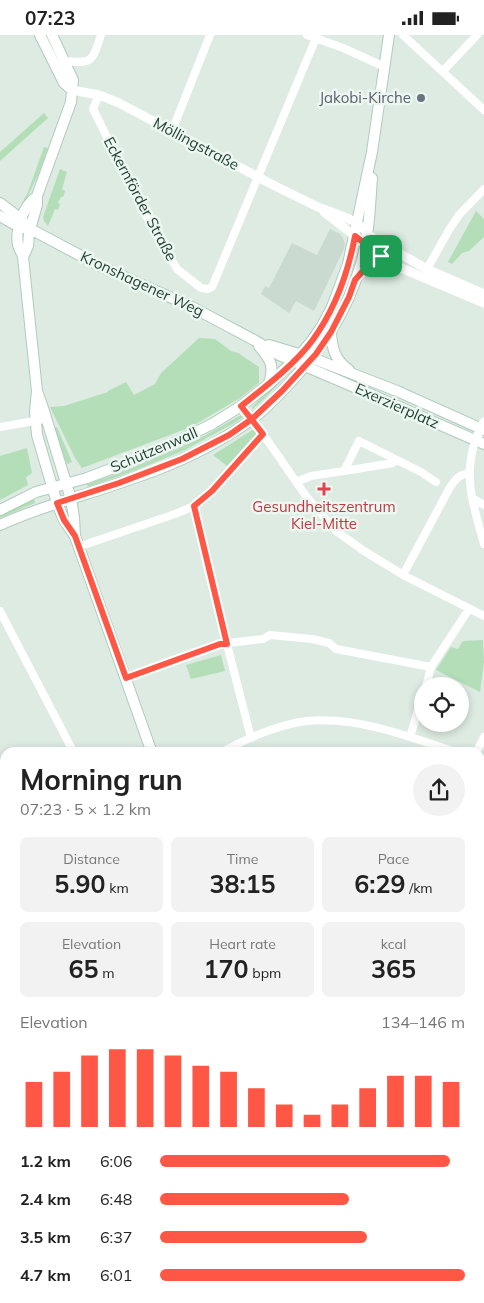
<!DOCTYPE html>
<html lang="en">
<head>
<meta charset="utf-8">
<style>
  body { margin:0; font-family:Mulish,sans-serif; background:#f2f2f2; color:#222; height:100vh; display:flex; flex-direction:column; font-size:19px; white-space:nowrap }
  * { box-sizing:border-box; margin:0 }
  p { font-size:16px; color:#767676 }
  .icon { flex:none; width:28px; height:28px; fill:none; stroke:currentColor; stroke-width:2; stroke-linecap:round; stroke-linejoin:round }
  .map { position:relative; flex:1; overflow:hidden }
  .drawer { position:absolute; left:0px; top:712px; width:485px; height:556px; display:flex; flex-direction:column; background:#fff; border-radius:15px 15px 0 0; box-shadow:0 2px 8px #0003 }
  .drawer>* { flex:none }
  .controls { position:absolute; left:414px; top:642px; display:grid; gap:10px }
  .controls a { display:grid; place-items:center; width:55px; height:55px; border-radius:50%; background:#fff; box-shadow:0 2px 8px #0003; font-size:25px }
  .pin { position:absolute; display:grid; place-items:center; width:42px; height:42px; color:#fff; margin:-21px; border-radius:10px; box-shadow:0 2px 8px #0006 }
  .round { display:grid; place-items:center; flex:none; width:52px; height:52px; border-radius:26px; background:#f2f2f2 }
  .headline { display:flex; align-items:center; justify-content:space-between; height:85px; padding:0 20px }
  h1 { font-size:28px; font-weight:700; line-height:38px }
  .stats { display:grid; grid-template-columns:repeat(3,1fr); gap:8px; height:85px; padding:5px 20px }
  .stats div { display:grid; align-content:center; border-radius:8px; background:#f2f2f2; text-align:center }
  .stats b { font-size:25px; font-weight:700 }
  .stats small { font-size:14px; font-weight:400 }
  .stats p { font-size:14px }
  .chart { height:140px; padding:10px 20px }
  .chart p { display:flex; justify-content:space-between }
  .chart svg { width:100%; height:90px; margin-top:5px; stroke:#ff5746; stroke-width:6 }
  ul { padding:0 20px; list-style:none; font-size:16px }
  li { display:grid; grid-template-columns:80px 60px 1fr; align-items:center; height:38px }
  li i { height:12px; border-radius:6px; background:#ff5746 }
  .status { display:flex; justify-content:space-between; align-items:center; height:35px; padding:0 25px; background:#fff; direction:ltr }
  .status svg { height:14px; fill:currentColor }
  .map>svg:first-child { display:block }
  .built { fill:#cbdad1 }
  .green { fill:#b3deb8 }
  .lines { fill:none; stroke-linecap:round; stroke-linejoin:round }
  .secondary-casing { stroke:#afcbbd; stroke-width:12 }
  .minor { stroke:#fff; stroke-width:8 }
  .tertiary { stroke:#fff; stroke-width:9 }
  .secondary { stroke:#fff; stroke-width:10 }
  .route-casing { stroke:#fff; stroke-width:10 }
  .route { stroke:#ff5746; stroke-width:6 }
  .worship-dot { fill:#6b7280; stroke:#edf7f1; stroke-width:2 }
  .health-dot { fill:#e0444e; stroke:#edf7f1; stroke-width:2 }
  .labels { text-anchor:middle; stroke-width:5; stroke-linejoin:round; paint-order:stroke }
  .worship-label { font-size:15px; fill:#5b616d; stroke:#edf7f1; text-anchor:end }
  .street-label { font-size:15px; fill:#1d3b2e; stroke:#edf7f1 }
  .health-label { font-size:15px; fill:#be3a42; stroke:#edf7f1 }
</style>
</head>
<body>
<div class="status"><b>07:23</b><svg viewBox="0 0 49 12"><path d="M0 12V9h3v3zM5 12V6h3v6zM10 12V3h3v9zM15 12V0h3v12zM26 1h20v11H26zM47 4h2v5h-2z"/></svg></div>
<div class="map">
<svg width="484" height="1268" viewBox="0 0 484 1268">
  <rect width="100%" height="100%" fill="#ddebe2"/>
  <path class="built" d="M330,194L340,199L342,201L345,209L344,214L314,276L296,266L289,278L261,259L265,251L269,253L292,208L317,220Z
    M480,1233L484,1234V1268H324V1264H480Z"/>
  <path class="green" d="M44,78L48,83L0,126V117Z
    M44,112L48,113L38,140L23,171L21,170L28,157Z
    M60,134L67,137L62,154L65,156L63,162H61L58,168L60,169L58,175L55,174L48,191L44,186L43,182Z
    M476,176L484,184V202L469,216L462,218L452,229L448,227Z
    M199,303L215,304L231,316L238,318L259,332V348L240,363L191,392L82,433L75,423L50,372L64,371L108,357V356L126,347L134,360L155,349L161,338Z
    M287,337L289,338L261,367L252,374V372Z
    M241,380L243,382L236,387L185,415L139,434L88,452L87,449L122,437L177,414L204,401Z
    M57,392L72,427L67,429L54,393Z
    M254,394L258,397L227,431L213,420Z
    M27,413L32,438L26,442L28,450L0,465V421Z
    M34,463L35,468L0,483V480Z
    M483,605L484,627L480,657L436,635L451,612L458,614L463,606Z
    M221,620L225,636L191,644L186,630Z
    M113,1264H150L148,1268H110Z
    M397,1264H475L473,1268H407Z"/>
  <g class="lines">
    <defs>
      <path id="secondary" d="M40,0L64,48L72,55
        M37,161C23,172 15,193 18,210C19,214 22,218 23,222L37,356L35,376L37,400L57,468L64,485L74,500
        M0,168L21,184L30,194L36,197L100,231L192,272L254,305L279,320L347,349L484,409
        M0,181L19,192L24,193
        M23,222L28,211L29,198L37,170V161L71,67L73,45L52,0
        M331,297C332,314 335,325 349,335
        M269,310L312,323L397,356L484,395
        M259,311C270,324 275,331 269,348
        M37,356L44,376L71,464L74,482L75,501L152,718
        M0,475L36,457L87,443L142,422L168,411L212,389L241,371L269,349L300,320L311,307L322,291L332,272L348,229L372,117L389,0
        M0,490C28,477 57,468 86,459C109,452 131,444 154,436C188,423 222,406 251,385C264,375 276,363 287,351C323,312 346,280 361,229C369,201 370,171 372,143
        M480,1006L484,1008
        M480,1019L484,1021"/>
    </defs>
    <use href="#secondary" class="secondary-casing"/>
    <path class="minor" d="M307,0L343,13L385,32
      M403,0L484,75
      M64,26C94,29 92,26 101,0
      M443,36L477,0
      M99,60L93,74L96,80L144,177L177,234L201,253L208,254L212,252L316,3
      M172,96L210,0
      M427,234L449,195L459,180L484,154
      M241,371L263,399L306,461L336,496L364,516L405,541L484,581
      M0,392L40,385
      M475,406C463,444 474,472 484,509
      M396,425L393,428L344,436L359,406L421,437L436,447
      M296,447L311,441L344,436
      M472,463L484,470
      M194,471L208,535L251,703
      M78,512L175,479L194,471L212,456L263,399
      M403,540L449,454C455,445 458,440 469,438
      M0,576L74,718
      M126,643L220,609L263,604L270,600L312,604L329,608L336,614L431,632
      M426,651L431,632L469,574
      M410,702L422,662
      M221,718C244,704 280,689 307,686C357,681 411,702 458,718
      M476,718L484,702
      M0,768L5,776
      M480,814L484,816
      M0,965L5,971
      M480,987L484,980
      M0,1049H5
      M0,1180L5,1174
      M480,1229L484,1231
      M0,1248L5,1250
      M47,1264L60,1268
      M321,1264V1268"/>
    <path class="tertiary" d="M72,55L99,60L119,68L275,151L318,172L347,183L357,188L374,204L427,234L484,259
      M324,177L373,215L401,233L484,268
      M358,242L373,226L381,221
      M475,406L484,387
      M0,873L5,870
      M369,1268L371,1264"/>
    <use href="#secondary" class="secondary"/>
  </g>
  <g class="lines">
    <defs>
      <path id="route" d="M381,221L369,229L355,245L349,262L331,297L316,319L282,356L252,384L229,400L182,424L119,448L57,468L64,485L75,501L126,643L220,609H227L194,471L212,456L263,399L241,371C265,352 294,330 312,306C334,276 348,238 355,201L381,221"/>
    </defs>
    <use href="#route" class="route-casing"/>
    <use href="#route" class="route"/>
  </g>
  <circle class="worship-dot" cx="421" cy="63" r="5"/>
  <path class="health-dot" d="M321.5 446.5h5v5h5v5h-5v5h-5v-5h-5v-5h5z"/>
  <g class="labels">
    <g class="worship-label">
      <text x="411" y="68">Jakobi-Kirche</text>
    </g>
    <g class="street-label">
      <text transform="translate(196 109) rotate(28)" y="5">Möllingstraße</text>
      <text transform="translate(140 164) rotate(62)" y="5">Eckernförder Straße</text>
      <text transform="translate(142 249) rotate(25)" y="5">Kronshagener Weg</text>
      <text transform="translate(397 371) rotate(24)" y="5">Exerzierplatz</text>
      <text transform="translate(154 415) rotate(-23)" y="5">Schützenwall</text>
    </g>
    <g class="health-label">
      <text x="324" y="477">Gesundheitszentrum<tspan x="324" dy="17">Kiel-Mitte</tspan></text>
    </g>
  </g>
</svg>
<div class="controls">
<a><svg class="icon" aria-label="locate" viewBox="0 0 24 24"><circle cx="12" cy="12" r="6"/><path d="M12 2v4M12 18v4M2 12h4M18 12h4"/></svg></a>
</div>
<div class="pin" style="left:381px;top:221px;background:#1e9e55"><svg class="icon" aria-label="arrive" viewBox="0 0 24 24"><path d="M6 21V4h12l-3 4 3 4H6"/></svg></div>
<section class="drawer">
<div class="headline"><div><h1>Morning run</h1><p>07:23 · 5 × 1.2 km</p></div><a class="round"><svg class="icon" aria-label="share" viewBox="0 0 24 24"><path d="M12 15V3M7 8l5-5 5 5M5 13v7h14v-7"/></svg></a></div>
<div class="stats">
<div><p>Distance</p><b>5.90<small> km</small></b></div>
<div><p>Time</p><b>38:15</b></div>
<div><p>Pace</p><b>6:29<small> /km</small></b></div>
</div>
<div class="stats">
<div><p>Elevation</p><b>65<small> m</small></b></div>
<div><p>Heart rate</p><b>170<small> bpm</small></b></div>
<div><p>kcal</p><b>365</b></div>
</div>
<div class="chart"><p><span>Elevation</span>134–146 m</p>
<svg viewBox="0 0 160 44" preserveAspectRatio="none"><path d="M5 44V22M15 44V17M25 44V9M35 44V6M45 44V6M55 44V9M65 44V14M75 44V17M85 44V25M95 44V33M105 44V38M115 44V33M125 44V25M135 44V19M145 44V19M155 44V22"/></svg>
</div>
<ul>
<li><b>1.2 km</b>6:06<i style="width:95%"></i></li>
<li><b>2.4 km</b>6:48<i style="width:62%"></i></li>
<li><b>3.5 km</b>6:37<i style="width:68%"></i></li>
<li><b>4.7 km</b>6:01<i style="width:100%"></i></li>
</ul>
</section>
</div>
</body>
</html>
